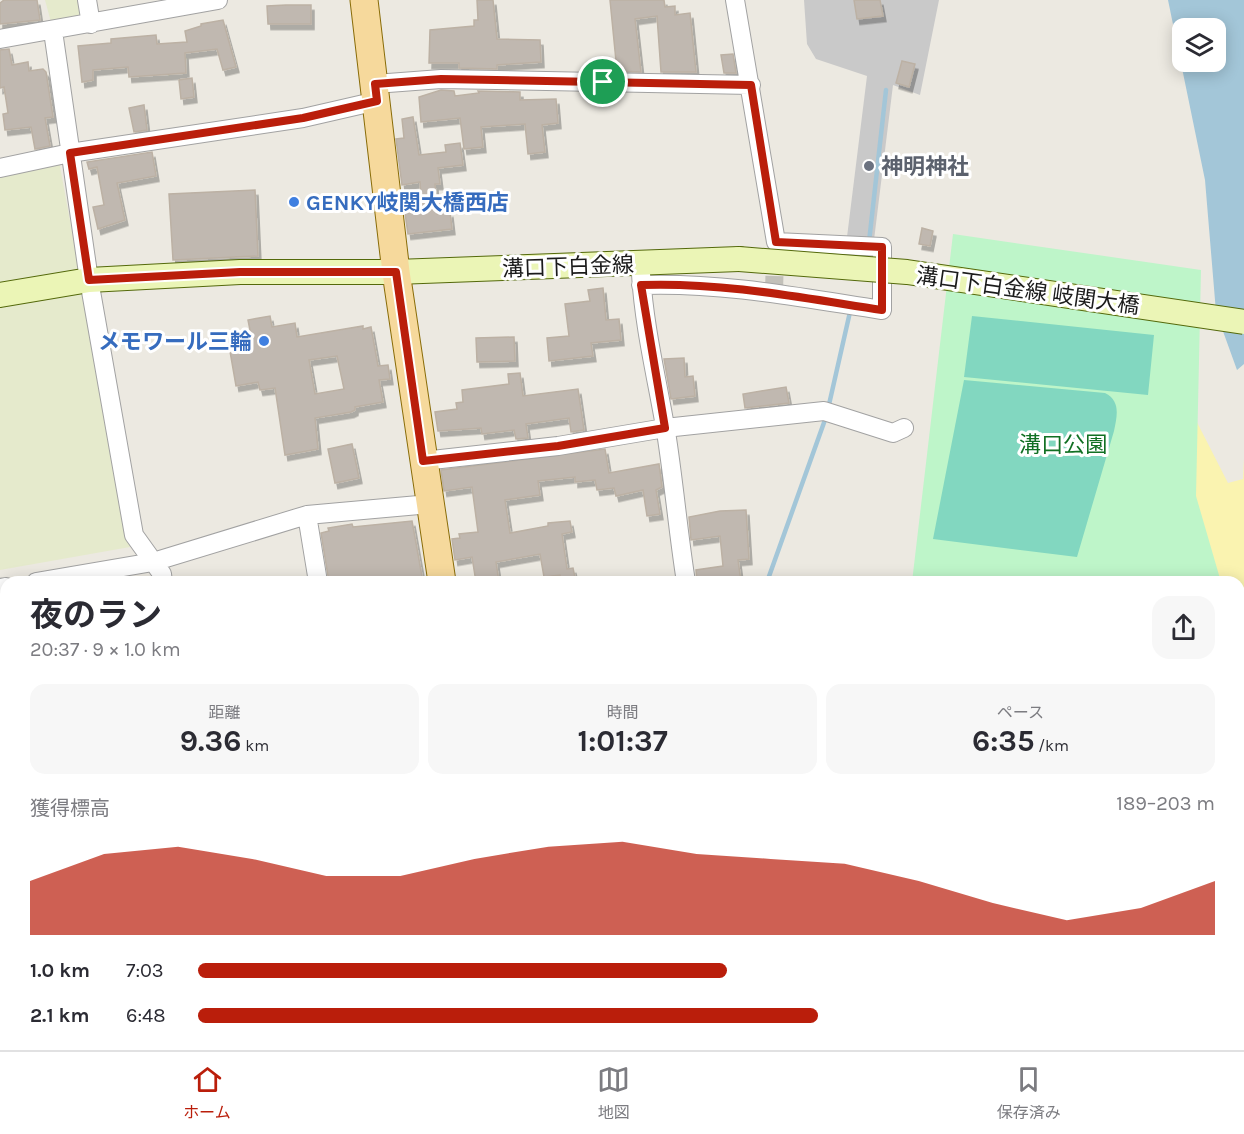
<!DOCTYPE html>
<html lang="ja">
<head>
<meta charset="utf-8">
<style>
  body { margin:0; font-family:Karla,"Noto Sans JP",sans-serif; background:#f7f7f7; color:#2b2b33; height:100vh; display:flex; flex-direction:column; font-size:22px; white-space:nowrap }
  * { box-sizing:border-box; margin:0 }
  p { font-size:20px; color:#7c7c81 }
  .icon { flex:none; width:33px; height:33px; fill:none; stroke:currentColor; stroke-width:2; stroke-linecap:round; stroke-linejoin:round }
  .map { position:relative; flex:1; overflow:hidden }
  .details { position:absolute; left:0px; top:576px; width:1245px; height:474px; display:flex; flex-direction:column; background:#fff; border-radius:18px 18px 0 0; box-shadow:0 3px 15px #0003 }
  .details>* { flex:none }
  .buttons { position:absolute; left:1172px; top:18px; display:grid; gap:12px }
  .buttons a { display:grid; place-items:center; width:54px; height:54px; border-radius:12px; background:#fff; box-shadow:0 3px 15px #0003; font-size:30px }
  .pin { position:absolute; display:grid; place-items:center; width:51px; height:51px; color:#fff; margin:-26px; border:3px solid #fff; border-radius:50%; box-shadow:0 2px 6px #0007 }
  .round { display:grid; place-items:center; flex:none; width:63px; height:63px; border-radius:18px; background:#f7f7f7 }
  .overview { display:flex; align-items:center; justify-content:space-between; height:102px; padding:0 30px }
  h1 { font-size:33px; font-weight:700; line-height:45px }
  .figures { display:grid; grid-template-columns:repeat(3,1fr); gap:9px; height:102px; padding:6px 30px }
  .figures div { display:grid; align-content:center; border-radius:15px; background:#f7f7f7; text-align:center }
  .figures b { font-size:30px; font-weight:700 }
  .figures small { font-size:16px; font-weight:400 }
  .figures p { font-size:16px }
  .chart { height:168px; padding:12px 30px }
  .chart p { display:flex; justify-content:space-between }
  .chart svg { width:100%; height:108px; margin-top:6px; fill:#ba1e0b; opacity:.7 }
  ul { padding:0 30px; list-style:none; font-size:20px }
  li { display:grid; grid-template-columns:96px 72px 1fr; align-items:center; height:45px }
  li i { height:15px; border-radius:8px; background:#ba1e0b }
  .menu { display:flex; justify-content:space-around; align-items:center; height:84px; border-top:2px solid #e1e1e2; background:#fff; font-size:16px; color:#7c7c81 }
  .menu a { display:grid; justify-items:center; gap:3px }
  .menu .selected { color:#ba1e0b }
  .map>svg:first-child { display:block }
  .religious { fill:#c9c9c9 }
  .farmland { fill:#e5eacc }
  .sand { fill:#faf3b0 }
  .park { fill:#bef5c9 }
  .pitch { fill:#82d7c0 }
  .water { fill:#a3c6d8; fill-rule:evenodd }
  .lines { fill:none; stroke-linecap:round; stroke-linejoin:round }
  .stream { stroke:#a3c6d8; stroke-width:4.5 }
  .building { fill:#c0b8b0; stroke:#bcb1a4; stroke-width:1.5; fill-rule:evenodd; filter:url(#shadow) }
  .street-tunnel { stroke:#c2c0b9; stroke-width:18; stroke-dasharray:18 9; stroke-linecap:butt }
  .street-casing { stroke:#a2a2a2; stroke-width:20 }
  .secondary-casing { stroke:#54690b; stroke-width:26 }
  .primary-casing { stroke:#896c08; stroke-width:29 }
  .street { stroke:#fff; stroke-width:18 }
  .secondary { stroke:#ebf5b6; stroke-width:24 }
  .primary { stroke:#f6d99c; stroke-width:27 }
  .secondary-bridge-casing { stroke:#54690b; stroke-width:26; stroke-linecap:butt }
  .secondary-bridge { stroke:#ebf5b6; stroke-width:24 }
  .route-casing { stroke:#fff; stroke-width:12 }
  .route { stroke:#ba1e0b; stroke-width:8 }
  .worship-dot { fill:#6b7280; stroke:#fff; stroke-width:2 }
  .shop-dot { fill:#3f7fe0; stroke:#fff; stroke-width:2 }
  .labels { text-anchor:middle; stroke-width:6; stroke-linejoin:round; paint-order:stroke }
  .worship-label { font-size:22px; font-weight:bold; fill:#5b616d; stroke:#fff; text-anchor:start }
  .shop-label { font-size:22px; font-weight:bold; fill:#366cbe; stroke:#fff; text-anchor:start }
  .street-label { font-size:22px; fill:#1b1b1b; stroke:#fff }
  .park-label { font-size:22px; fill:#117023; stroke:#fff }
</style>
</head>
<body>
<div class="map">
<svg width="1244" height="1050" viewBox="0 0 1244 1050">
  <defs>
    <filter id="shadow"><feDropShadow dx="3" dy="5.5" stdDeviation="0" flood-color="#0004"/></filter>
  </defs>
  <rect width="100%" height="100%" fill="#ece9e1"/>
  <path class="religious" d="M804,0H939L920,95L893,85L874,240L847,237L867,76L816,59L807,44Z"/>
  <path class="farmland" d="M45,0H79L81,16L51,22Z
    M59,161L130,547L0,570V172Z"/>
  <path class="sand" d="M1179,387L1228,483L1243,479L1244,459V1050H1208L1205,1044H1239V582H1139Z"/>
  <path class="park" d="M953,234L1201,270L1196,496L1221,582H912Z
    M820,1044H1217L1215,1050H818Z"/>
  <path class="pitch" d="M972,316L1154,335L1148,395L964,377Z
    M964,380L1105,393C1121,401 1117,416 1114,431L1077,557L933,539Z
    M858,1044H976L991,1050H856Z"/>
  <path class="water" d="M1168,0H1244V364L1237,370L1216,312L1205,180ZM1182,28H1215V62H1182Z"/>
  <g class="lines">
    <path class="stream" d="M869,242L886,90
      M828,409L850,312
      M767,582L826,417
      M635,1044L636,1050"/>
  </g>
  <path class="building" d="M4,0H37L40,20L0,24V3Z
    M477,0H493L497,39L540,40L541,62L497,65V69L459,68V63H429L430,30L474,26V20H478Z
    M610,0H664L665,7L675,6V15L690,13L696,72H661L657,16L635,19L641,72L617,71Z
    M854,0H880L883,16L857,19Z
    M286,5H311V24H268L267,6Z
    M223,20L236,67L223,70L217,49L185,53L186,73L129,77L128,67L93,70V80L82,82L78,46L111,43V39L156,35L157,44L187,42L185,31L201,26V24Z
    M9,49L12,65L28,62L29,71L43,69L46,72L53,117L45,118L50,146L35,149L31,127L5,130L3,114L8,113L4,87L0,88V50Z
    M733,54L736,73H724L721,55Z
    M902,61L915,64L909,87L896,83Z
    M192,78L194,97L181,99L179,80Z
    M441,90L454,91L455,96L479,93L478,91L520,92V100L556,99L558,123L542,125L545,152L528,154L525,124L481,127L483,147L464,149L460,118L421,122L419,97Z
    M144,105L147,130L134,132L129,108Z
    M413,117L419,155L446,152L445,145L460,143L463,165L438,168L440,184H435L437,214L450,212L452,229L408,234L405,213L422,211L420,182L402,185L396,139L404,138L402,119Z
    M152,152L156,176L117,183L125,220L98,229L93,207L104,205L97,167L89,169L87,162Z
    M255,190L258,256L173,260L169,194Z
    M922,228L933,231L930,246L919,244Z
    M603,288L606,320L619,319L621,340L591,343L593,356L549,361L547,338L569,336L565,304L590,301L588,290Z
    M270,316L272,327L295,323L297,337L363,326V329L371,327L378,366L388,365L390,379L379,380L383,402L355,407V410L351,412L315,418L318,449L285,455L275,388L260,390L258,382L236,386L227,334L250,330L248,320ZM337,356L344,389L315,394L309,360Z
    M514,337L515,361L477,362L476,338Z
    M684,358L685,377L693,376L695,396L671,399L664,359Z
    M520,373L523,396L578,389L584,430L571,432L569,418L526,424L528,438L516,439L514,430L482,434L481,428L438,431L435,412L457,409L456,403L463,402L462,390L509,384L508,374Z
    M786,387L789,403L745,408L743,394Z
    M352,444L359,478L335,483L328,449Z
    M605,449L609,473L659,464L662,487L656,490L660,514L647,516L643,490L616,496L614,488L597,490L595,480L575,482V477L538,481L540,495L505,500L510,533L548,526V523L570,521L572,532L562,534L567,569L573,568L576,582H561L560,575L544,577L540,554L496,562L499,582H476L472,557L455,560L452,539L460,538L459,534L478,532L472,487L444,491L441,470Z
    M746,510L749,559L738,560L741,582H697L696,570L723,566L720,536L691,540L689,517L720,511Z
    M412,521L423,582H329L321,533L329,531L328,528L352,524L353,527Z"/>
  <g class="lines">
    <path class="street-tunnel" d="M774,294L775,251"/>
    <defs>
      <path id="street" d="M87,0L91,24
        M53,31L89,280L134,535L162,574L163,582
        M0,39L218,0
        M375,84L441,79L751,85
        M0,168L70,153L303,118L377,101
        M641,274C644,327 657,379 666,432C674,482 678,532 686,582
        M641,285C722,282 803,298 882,310V247L776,242L735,0
        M423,461L558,446L665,428L824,411L893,433L904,428
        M307,515L318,582
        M36,582L153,562L307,515L430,504
        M0,588L6,587
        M0,728L6,727
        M0,874L6,873
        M0,951L6,1016
        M17,1044L19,1050
        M202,1044L204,1050
        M49,1050L58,1044
        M370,1050L379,1044"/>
      <path id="secondary" d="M0,295L89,280L240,272H396L739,259"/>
      <path id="primary" d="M364,0L396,272L442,582
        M555,1044L556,1050"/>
    </defs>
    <use href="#street" class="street-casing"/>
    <use href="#secondary" class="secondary-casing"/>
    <use href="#primary" class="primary-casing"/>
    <use href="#street" class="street"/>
    <use href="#secondary" class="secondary"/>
    <use href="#primary" class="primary"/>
    <defs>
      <path id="secondary-bridge" d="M739,259L907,272L1244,322"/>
    </defs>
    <use href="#secondary-bridge" class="secondary-bridge-casing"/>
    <use href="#secondary-bridge" class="secondary-bridge"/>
  </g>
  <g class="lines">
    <defs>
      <path id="route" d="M441,79L751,85L776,242L882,247V310C803,298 722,282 641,285L665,428L558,446L423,461L396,272H240L89,280L70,153L303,118L377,101L375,84Z"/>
    </defs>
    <use href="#route" class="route-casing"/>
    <use href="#route" class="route"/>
  </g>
  <circle class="worship-dot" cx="869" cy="166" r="6"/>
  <g class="shop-dot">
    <circle cx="294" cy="202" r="6"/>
    <circle cx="264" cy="341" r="6"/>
  </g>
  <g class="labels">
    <g class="worship-label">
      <text x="881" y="174">神明神社</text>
    </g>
    <g class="shop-label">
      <text x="306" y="210">GENKY岐関大橋西店</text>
      <text x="252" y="349" text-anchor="end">メモワール三輪</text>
    </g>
    <g class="street-label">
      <text transform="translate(568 266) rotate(-2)" y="8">溝口下白金線</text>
      <text transform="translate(1028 290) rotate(8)" y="8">溝口下白金線 岐関大橋</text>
    </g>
    <g class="park-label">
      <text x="1063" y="452">溝口公園</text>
    </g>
  </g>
</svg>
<div class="buttons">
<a><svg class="icon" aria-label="layers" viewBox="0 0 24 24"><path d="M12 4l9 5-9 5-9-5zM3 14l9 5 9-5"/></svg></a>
</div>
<div class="pin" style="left:603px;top:82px;background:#1e9e55"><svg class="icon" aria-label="arrive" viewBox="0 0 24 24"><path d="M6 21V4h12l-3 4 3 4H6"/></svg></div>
<section class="details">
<div class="overview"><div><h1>夜のラン</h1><p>20:37 · 9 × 1.0 km</p></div><a class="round"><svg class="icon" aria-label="share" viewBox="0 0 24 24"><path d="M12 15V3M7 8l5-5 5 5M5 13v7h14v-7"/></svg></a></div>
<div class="figures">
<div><p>距離</p><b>9.36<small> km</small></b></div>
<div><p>時間</p><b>1:01:37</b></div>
<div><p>ペース</p><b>6:35<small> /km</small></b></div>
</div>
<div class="chart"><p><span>獲得標高</span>189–203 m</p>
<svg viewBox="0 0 160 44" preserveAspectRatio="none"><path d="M0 44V22L10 11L20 8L30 13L40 20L50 20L60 13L70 8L80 6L90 11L100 13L110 15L120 22L130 31L140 38L150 33L160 22V44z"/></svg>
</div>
<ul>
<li><b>1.0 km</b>7:03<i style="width:52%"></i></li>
<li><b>2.1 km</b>6:48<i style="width:61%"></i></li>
</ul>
</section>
</div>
<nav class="menu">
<a class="selected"><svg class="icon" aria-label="home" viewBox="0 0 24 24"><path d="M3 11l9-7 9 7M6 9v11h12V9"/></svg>ホーム</a>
<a><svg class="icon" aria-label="map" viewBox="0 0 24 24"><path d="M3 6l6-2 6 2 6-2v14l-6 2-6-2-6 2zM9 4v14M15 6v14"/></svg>地図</a>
<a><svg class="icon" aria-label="saved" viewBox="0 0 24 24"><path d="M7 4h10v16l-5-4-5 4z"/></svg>保存済み</a>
</nav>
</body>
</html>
